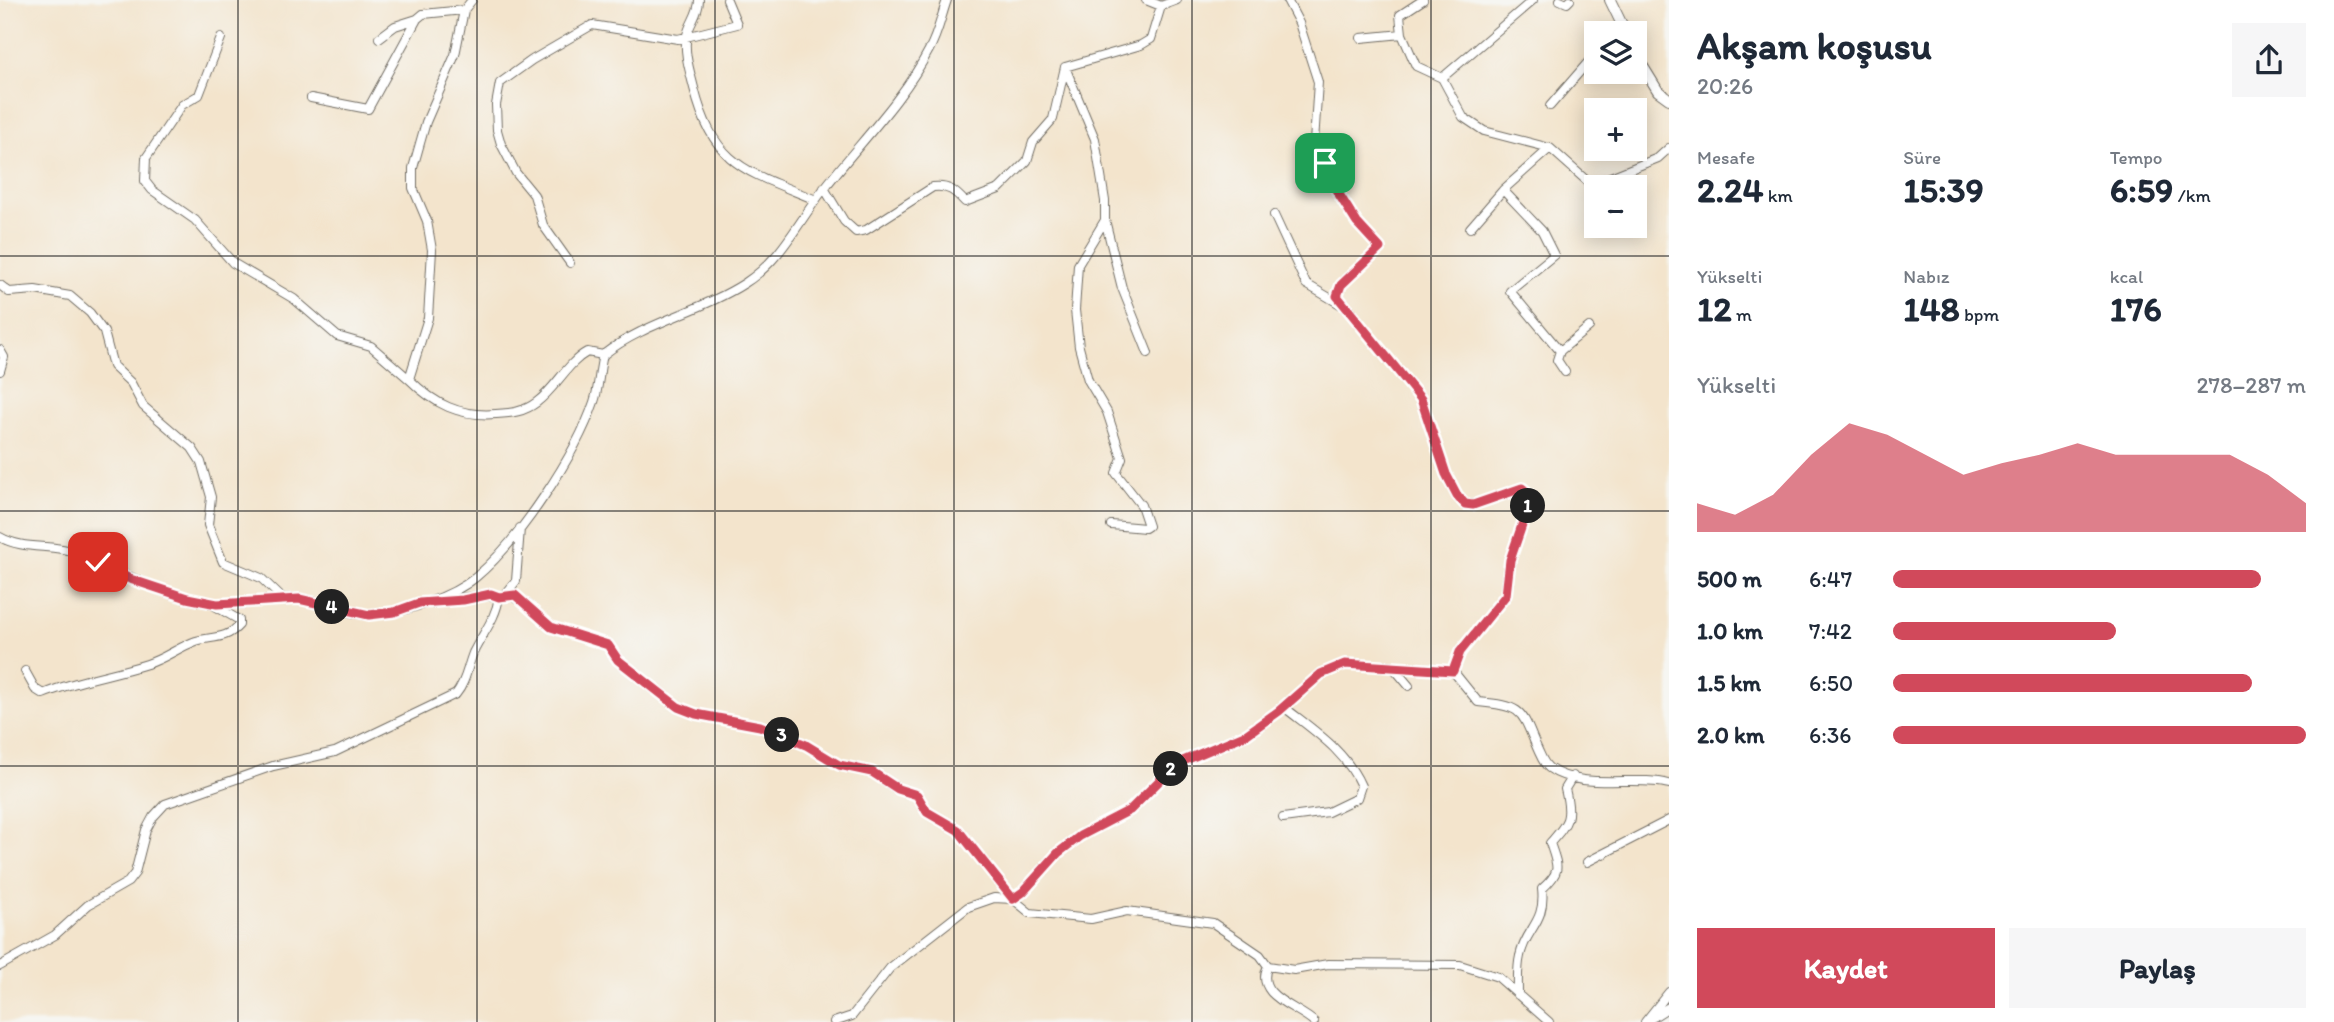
<!DOCTYPE html>
<html lang="tr">
<head>
<meta charset="utf-8">
<style>
  body { margin:0; font-family:Itim,sans-serif; background:#f6f6f7; color:#1f2937; height:100vh; display:flex; flex-direction:column; font-size:26px; white-space:nowrap }
  * { box-sizing:border-box; margin:0 }
  p { font-size:23px; color:#747a83 }
  .icon { flex:none; width:38px; height:38px; fill:none; stroke:currentColor; stroke-width:2; stroke-linecap:round; stroke-linejoin:round }
  .map { position:relative; flex:1; overflow:hidden }
  .side { display:flex; flex-direction:column; background:#fff; width:665px }
  .side>* { flex:none }
  .tools { position:absolute; left:1584px; top:21px; display:grid; gap:14px }
  .tools a { display:grid; place-items:center; width:63px; height:63px; border-radius:0px; background:#fff; box-shadow:0 4px 18px #0003; font-size:35px }
  .pin { position:absolute; display:grid; place-items:center; width:60px; height:60px; color:#fff; margin:-30px; border-radius:14px; box-shadow:0 4px 10px #0006 }
  .km { position:absolute; width:35px; height:35px; margin:-18px; border-radius:50%; background:#222; color:#fff; font-size:19px; line-height:35px; text-align:center }
  .round { display:grid; place-items:center; flex:none; width:74px; height:74px; border-radius:0px; background:#f6f6f7 }
  .head { display:flex; align-items:center; justify-content:space-between; height:119px; padding:0 28px }
  h1 { font-size:38px; font-weight:700; line-height:52px }
  .figures { display:grid; grid-template-columns:repeat(3,1fr); gap:10px; height:119px; padding:7px 28px }
  .figures div { display:grid; align-content:center }
  .figures b { font-size:35px; font-weight:700 }
  .figures small { font-size:19px; font-weight:400 }
  .figures p { font-size:19px }
  .chart { height:196px; padding:14px 28px }
  .chart p { display:flex; justify-content:space-between }
  .chart svg { width:100%; height:126px; margin-top:7px; fill:#d1495b; opacity:.7 }
  .primary-button { display:flex; gap:14px; margin-top:auto; padding:14px 28px }
  .primary-button a { flex:1; height:80px; border-radius:0px; background:#d1495b; color:#fff; font-size:28px; font-weight:700; line-height:80px; text-align:center }
  .primary-button a+a { background:#f6f6f7; color:#1f2937 }
  ul { padding:0 28px; list-style:none; font-size:23px }
  li { display:grid; grid-template-columns:112px 84px 1fr; align-items:center; height:52px }
  li i { height:18px; border-radius:9px; background:#d1495b }
  main { display:flex; flex:1; min-height:0 }
  .map>svg:first-child { display:block }
  .lines { fill:none; stroke-linecap:round; stroke-linejoin:round }
  .minor-casing { stroke:#716c63; stroke-width:10 }
  .tertiary-casing { stroke:#716c63; stroke-width:12 }
  .minor { stroke:#fff; stroke-width:8 }
  .tertiary { stroke:#fff; stroke-width:10 }
  .route-casing { stroke:#fff; stroke-width:14 }
  .route { stroke:#d1495b; stroke-width:9 }
  .grid { fill:none; stroke:#2b2b2b; stroke-width:2; stroke-opacity:0.55 }
</style>
</head>
<body>
<main>
<div class="map">
<svg width="1669" height="1022" viewBox="0 0 1669 1022">
  <rect width="100%" height="100%" fill="#f6f6f2"/>
  <filter id="ink" filterUnits="userSpaceOnUse"><feTurbulence type="fractalNoise" baseFrequency=".0143" numOctaves="2"/><feDisplacementMap in="SourceGraphic" scale="14" xChannelSelector="R" yChannelSelector="G"/><feConvolveMatrix kernelMatrix="1 2 1 2 8 2 1 2 1" color-interpolation-filters="sRGB"/></filter>
  <filter id="wash" filterUnits="userSpaceOnUse"><feTurbulence type="fractalNoise" baseFrequency=".00686" numOctaves="4" result="noise"/><feDisplacementMap in="SourceGraphic" scale="28" xChannelSelector="R" yChannelSelector="G"/><feGaussianBlur stdDeviation="1.57" result="paint"/><feColorMatrix in="noise" values="0 0 0 0 0 0 0 0 0 0 0 0 0 0 0 0 0 1.4 0 .05"/><feComposite in="paint" operator="in"/></filter>
  <g filter="url(#wash)">
    <rect width="100%" height="100%" fill="#f3e4cc"/>
  </g>
  <g filter="url(#ink)">
    <g class="lines">
      <defs>
        <path id="minor" d="M472,0L464,10L455,55L426,122L413,168V188L427,221L432,250L428,318L409,379C434,404 460,417 496,414C512,413 524,412 537,402C556,388 567,363 587,352L603,355
          M699,0C699,14 690,22 687,35C683,50 690,72 694,88C714,167 747,171 816,200
          M1146,0L1161,6
          M1287,0L1299,23L1318,82L1314,142L1335,188L1357,223L1380,248L1341,285L1337,296L1421,399L1446,474L1457,495L1465,504L1473,505L1522,488L1528,493L1530,502L1510,560L1506,595L1460,652L1453,671
          M1560,0L1567,3L1570,0
          M1613,33L1621,24
          M1402,34L1400,15L1423,0
          M221,38L199,95L182,105L146,158L145,181L152,190L195,220L233,263L294,299L337,336L371,346L409,379
          M379,38L395,26L417,19
          M1361,38L1402,34L1416,66L1442,78L1533,0
          M1442,78L1463,117L1484,131L1550,148L1596,189
          M311,98L368,109L417,19L423,14L464,10
          M1550,106L1596,53
          M1593,184L1658,158L1669,148
          M824,188L844,221L856,232L866,230L933,187C948,185 955,191 965,202L999,189L1027,161L1033,142L1053,119L1065,67
          M1503,190L1542,231L1554,255L1510,291L1560,351L1589,327
          M1274,215L1306,284L1340,304
          M1589,217L1596,212
          M1105,220L1122,288L1148,353
          M1470,228L1503,190L1550,148
          M570,263L543,225L534,195L516,173L501,144L497,130L496,105L500,83L532,60L592,25L678,39L737,24L727,0
          M0,285L9,292L35,290L70,296L90,313L104,332L113,366L131,383L143,406L192,448L201,462L211,497L208,525L223,562L261,578L284,600
          M0,350L4,357L0,371
          M1560,351L1557,360L1565,372
          M1111,525L1145,528L1148,526L1141,505L1116,473L1122,458L1107,412L1088,380L1079,347L1075,310L1078,265L1105,220V201L1095,139L1065,67L1141,45L1151,39L1161,6L1177,0
          M0,537C24,551 53,543 77,553C123,571 166,599 216,604C244,607 273,596 300,599C324,602 349,616 373,615C405,612 451,598 476,577C519,541 576,455 594,402C599,388 599,370 603,355C645,322 700,312 745,283C781,260 797,224 823,190C858,144 902,102 929,50C938,34 941,17 947,0
          M508,594L527,604L551,627L608,645L618,660L678,707L696,714L760,726L806,745L839,765L872,772L898,789L917,795L927,812L958,830L1013,899L1030,913L1091,919L1127,911L1213,923L1260,955L1268,966C1253,996 1299,1007 1314,1022
          M505,595L516,581L520,528
          M1393,667L1409,686
          M25,671L35,689L43,694C77,680 112,675 147,664C164,659 179,647 196,641C212,636 226,640 239,625V620L215,606
          M1283,818L1328,812L1357,798L1361,786C1345,750 1314,731 1284,707
          M1587,862L1669,820
          M0,966L55,935L88,905L128,882L135,873L146,830L153,817L165,804L273,766L335,752L456,694C466,682 467,668 473,653C482,634 496,619 499,597C486,592 447,601 430,603
          M1268,966L1294,970L1328,964L1460,965L1498,977L1549,1022
          M1518,995C1518,983 1517,968 1520,956C1526,928 1546,923 1542,889C1562,871 1558,867 1550,843C1569,822 1572,817 1565,789L1573,776
          M1650,1019L1669,1007
          M834,1022L852,1016L890,968L968,907L994,898L1013,899L1023,892L1058,853L1080,836L1130,810L1176,764L1247,734L1279,711L1321,674L1345,664L1453,671L1478,702C1525,706 1521,711 1538,750C1541,756 1543,763 1549,768C1581,791 1635,775 1669,784
          M1645,1022L1669,992"/>
        <path id="tertiary" d="M1610,0L1626,33
          M1634,52L1658,91L1669,99"/>
      </defs>
      <use href="#minor" class="minor-casing"/>
      <use href="#tertiary" class="tertiary-casing"/>
      <use href="#minor" class="minor"/>
      <use href="#tertiary" class="tertiary"/>
    </g>
  </g>
  <g class="lines" filter="url(#ink)">
    <defs>
      <path id="route" d="M98,562L130,579L187,598L217,604L299,599L369,615L394,612L419,603L463,600L491,594L499,597L515,595L551,627L608,645L618,660L678,707L696,714L760,726L806,745L839,765L872,772L898,789L917,795L927,812L958,830L1013,899L1023,892L1058,853L1080,836L1130,810L1176,764L1247,734L1279,711L1321,674L1345,664L1453,671L1460,652L1506,595L1510,560L1530,502L1528,493L1522,488L1473,505L1465,504L1457,495L1446,474L1421,399L1337,296L1341,285L1380,248L1357,223L1335,188L1325,163"/>
    </defs>
    <use href="#route" class="route-casing"/>
    <use href="#route" class="route"/>
  </g>
  <path class="grid" d="M238,0V1022M477,0V1022M715,0V1022M954,0V1022M1192,0V1022M1431,0V1022M0,256H1669M0,511H1669M0,766H1669"/>
</svg>
<div class="tools">
<a><svg class="icon" aria-label="layers" viewBox="0 0 24 24"><path d="M12 4l9 5-9 5-9-5zM3 14l9 5 9-5"/></svg></a>
<a>+</a>
<a>−</a>
</div>
<div class="pin" style="left:1325px;top:163px;background:#1e9e55"><svg class="icon" aria-label="arrive" viewBox="0 0 24 24"><path d="M6 21V4h12l-3 4 3 4H6"/></svg></div>
<div class="pin" style="left:98px;top:562px;background:#d93025"><svg class="icon" aria-label="check" viewBox="0 0 24 24"><path d="M5 12l5 5 9-10"/></svg></div>
<b class="km" style="left:1528px;top:506px">1</b>
<b class="km" style="left:1171px;top:769px">2</b>
<b class="km" style="left:782px;top:735px">3</b>
<b class="km" style="left:332px;top:607px">4</b>
</div>
<section class="side">
<div class="head"><div><h1>Akşam koşusu</h1><p>20:26</p></div><a class="round"><svg class="icon" aria-label="share" viewBox="0 0 24 24"><path d="M12 15V3M7 8l5-5 5 5M5 13v7h14v-7"/></svg></a></div>
<div class="figures">
<div><p>Mesafe</p><b>2.24<small> km</small></b></div>
<div><p>Süre</p><b>15:39</b></div>
<div><p>Tempo</p><b>6:59<small> /km</small></b></div>
</div>
<div class="figures">
<div><p>Yükselti</p><b>12<small> m</small></b></div>
<div><p>Nabız</p><b>148<small> bpm</small></b></div>
<div><p>kcal</p><b>176</b></div>
</div>
<div class="chart"><p><span>Yükselti</span>278–287 m</p>
<svg viewBox="0 0 160 44" preserveAspectRatio="none"><path d="M0 44V34L10 38L20 31L30 17L40 6L50 10L60 17L70 24L80 20L90 17L100 13L110 17L120 17L130 17L140 17L150 24L160 34V44z"/></svg>
</div>
<ul>
<li><b>500 m</b>6:47<i style="width:89%"></i></li>
<li><b>1.0 km</b>7:42<i style="width:54%"></i></li>
<li><b>1.5 km</b>6:50<i style="width:87%"></i></li>
<li><b>2.0 km</b>6:36<i style="width:100%"></i></li>
</ul>
<div class="primary-button"><a>Kaydet</a><a>Paylaş</a></div>
</section>
</main>
</body>
</html>
